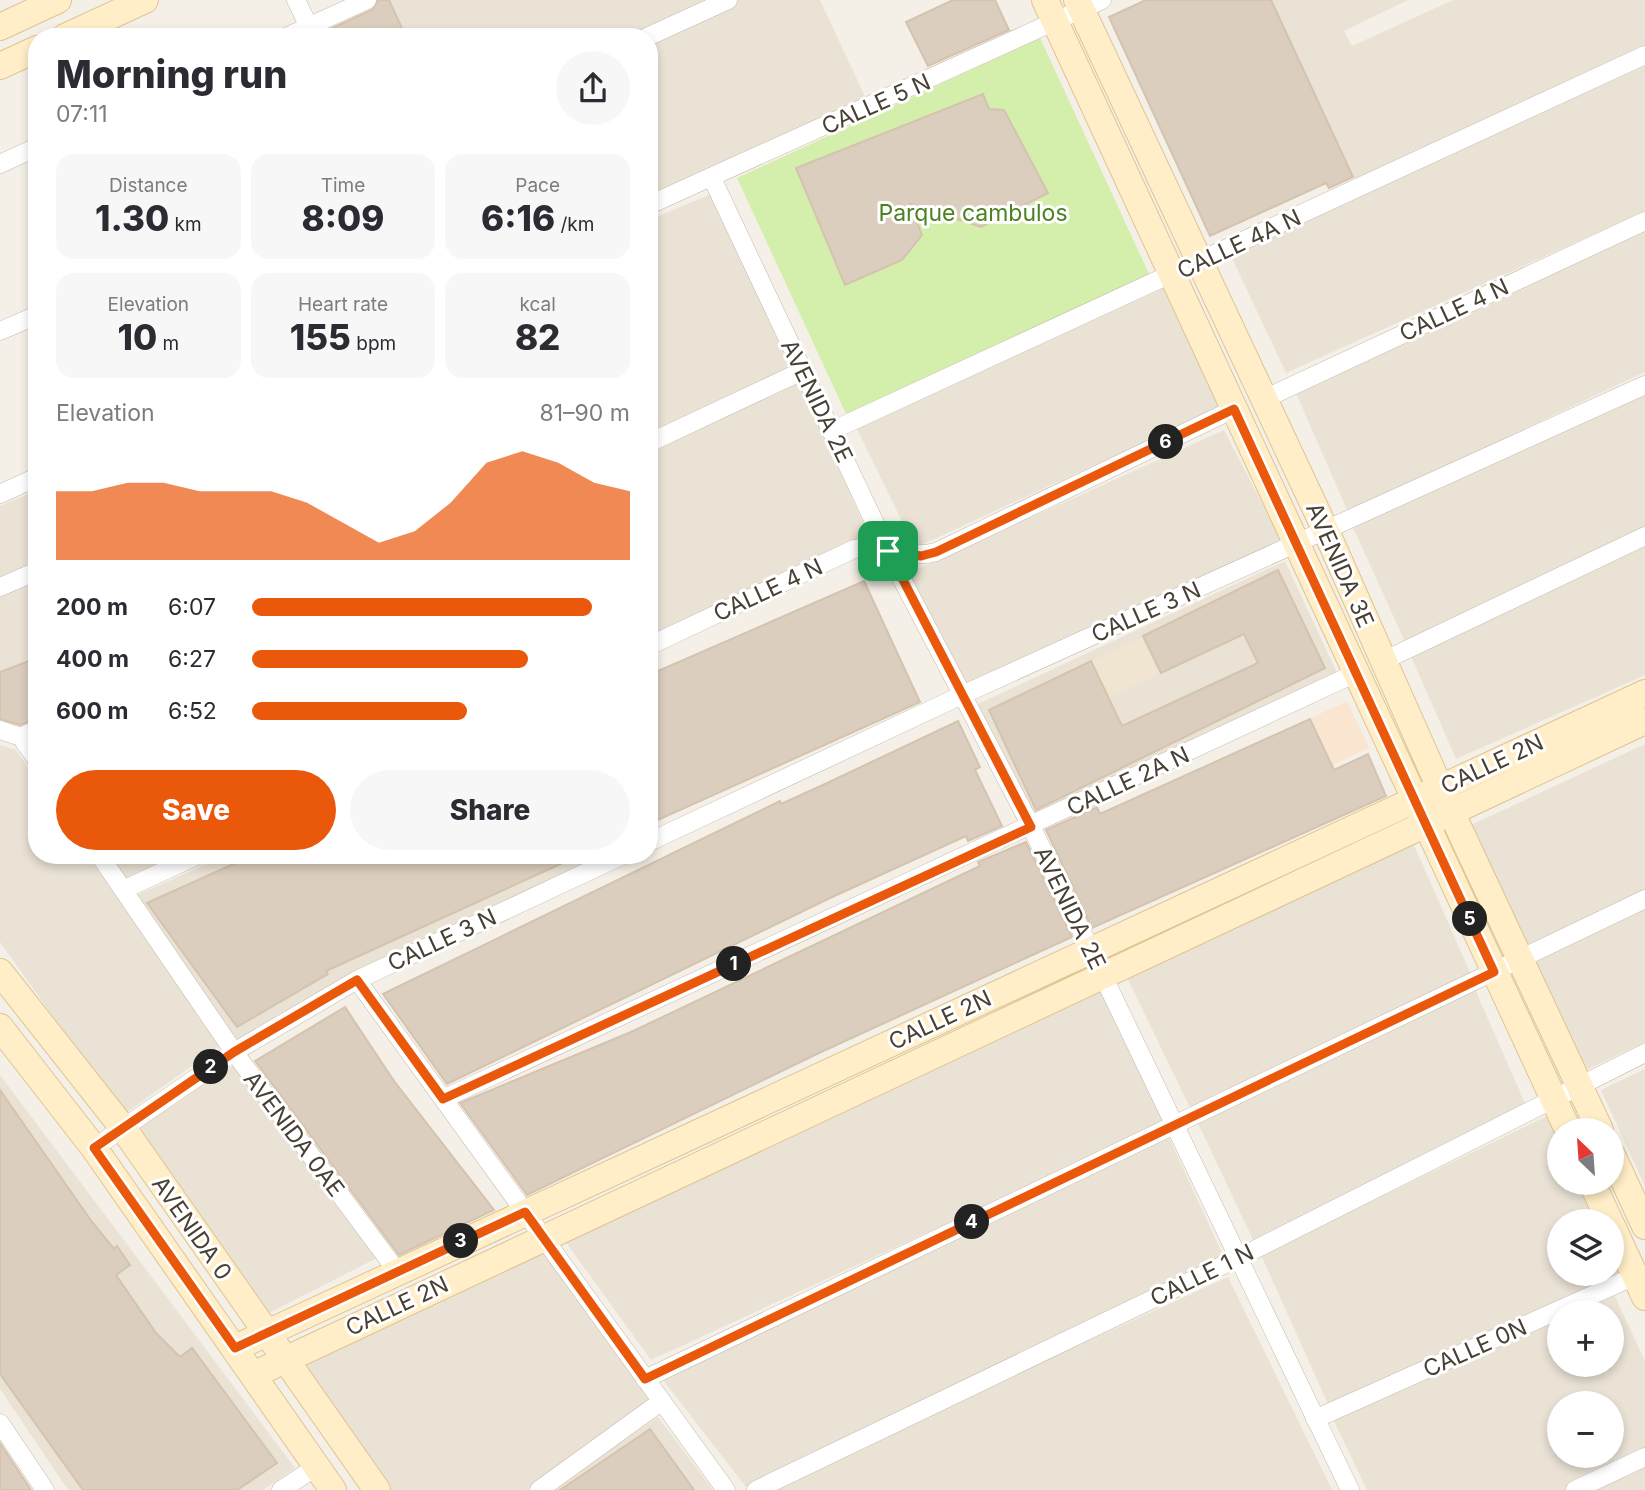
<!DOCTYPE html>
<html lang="en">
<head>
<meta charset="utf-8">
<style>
  body { margin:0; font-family:Inter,sans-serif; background:#f7f7f7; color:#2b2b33; height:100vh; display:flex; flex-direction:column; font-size:26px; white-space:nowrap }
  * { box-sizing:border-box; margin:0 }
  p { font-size:23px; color:#7c7c81 }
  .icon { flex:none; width:38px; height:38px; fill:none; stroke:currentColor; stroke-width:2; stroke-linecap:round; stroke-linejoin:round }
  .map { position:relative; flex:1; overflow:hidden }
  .details { position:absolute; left:28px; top:28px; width:630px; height:836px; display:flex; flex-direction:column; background:#fff; border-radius:28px; box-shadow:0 4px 10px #0003 }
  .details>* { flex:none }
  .needle { width:46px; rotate:335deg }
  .buttons { position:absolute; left:1547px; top:1118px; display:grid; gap:14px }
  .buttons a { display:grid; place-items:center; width:77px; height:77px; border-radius:50%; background:#fff; box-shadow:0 4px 10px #0003; font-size:35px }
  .pin { position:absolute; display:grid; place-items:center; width:60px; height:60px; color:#fff; margin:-30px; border-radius:14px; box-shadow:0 4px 10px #0006 }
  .km { position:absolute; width:35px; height:35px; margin:-18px; border-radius:50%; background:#222; color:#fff; font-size:19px; line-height:35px; text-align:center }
  .round { display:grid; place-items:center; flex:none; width:74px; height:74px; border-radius:37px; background:#f7f7f7 }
  .summary { display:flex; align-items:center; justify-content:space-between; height:119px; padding:0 28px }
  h1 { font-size:38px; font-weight:800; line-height:52px }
  .stats { display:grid; grid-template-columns:repeat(3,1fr); gap:10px; height:119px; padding:7px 28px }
  .stats div { display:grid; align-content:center; border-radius:18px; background:#f7f7f7; text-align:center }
  .stats b { font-size:35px; font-weight:800 }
  .stats small { font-size:19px; font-weight:400 }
  .stats p { font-size:19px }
  .chart { height:196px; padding:14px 28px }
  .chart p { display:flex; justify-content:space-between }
  .chart svg { width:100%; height:126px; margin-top:7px; fill:#ea580c; opacity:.7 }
  .primary-button { display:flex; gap:14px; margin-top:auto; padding:14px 28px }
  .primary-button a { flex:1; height:80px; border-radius:42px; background:#ea580c; color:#fff; font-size:28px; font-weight:800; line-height:80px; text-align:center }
  .primary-button a+a { background:#f7f7f7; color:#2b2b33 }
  ul { padding:0 28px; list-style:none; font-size:23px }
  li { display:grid; grid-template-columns:112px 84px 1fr; align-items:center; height:52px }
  li i { height:18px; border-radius:9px; background:#ea580c }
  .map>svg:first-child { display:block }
  .residential { fill:#eae2d5; fill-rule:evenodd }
  .commercial { fill:#f9e5d0 }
  .education { fill:#f0e5d0 }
  .green { fill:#d4eeac }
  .building { fill:#dbcebe; stroke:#d4c3ae; stroke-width:2 }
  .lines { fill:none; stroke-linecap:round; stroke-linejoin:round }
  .street-casing { stroke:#c5baac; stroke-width:19 }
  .secondary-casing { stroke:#ddc594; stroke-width:28 }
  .street { stroke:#fff; stroke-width:18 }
  .secondary { stroke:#ffeec7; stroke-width:26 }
  .route-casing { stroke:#fff; stroke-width:14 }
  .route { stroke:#ea580c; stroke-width:9 }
  .labels { text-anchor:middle; stroke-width:6; stroke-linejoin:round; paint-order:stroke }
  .street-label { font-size:23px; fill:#494035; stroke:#fff }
  .park-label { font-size:23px; fill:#4c8222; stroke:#fff }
</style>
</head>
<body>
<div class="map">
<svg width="1645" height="1490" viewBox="0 0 1645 1490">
  <rect width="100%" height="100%" fill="#f5f0e7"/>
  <path class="residential" d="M389,0H725L644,37H406Z
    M734,0H820L869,105L649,206V39Z
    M1271,0H1408L1344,31L1352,46L1453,0H1645V46L1356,183Z
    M1645,66V211L1286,373L1230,254Z
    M711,194L791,369L649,436V220Z
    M1645,231V372L1348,512L1295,391Z
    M1171,285L1224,405L915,548L857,429Z
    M800,382L870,538L649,639V451Z
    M1645,394V528L1405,642L1351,523Z
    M1224,430L1281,540L960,690L902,576Z
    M37,490V568L0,584V506Z
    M1645,545V675L1456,759L1410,654Z
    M1285,561L1338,675L1032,822L976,705Z
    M37,580V717L0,711V596Z
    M1645,744V1042L1586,1070L1471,825Z
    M0,745L16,750L37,781V856H89L221,1045L123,1115L0,942Z
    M1410,836L1472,977L1191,1110L1121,965Z
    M100,856H193L123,890Z
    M226,856H604L235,1043L132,897Z
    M1098,983L1165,1123L651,1360L557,1230Z
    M1475,989L1527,1108L1255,1244L1196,1119Z
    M233,1066L377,1258L263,1316L131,1130Z
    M1645,1069V1186L1601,1090Z
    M0,1075L295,1468L263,1490H68L0,1389Z
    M1551,1114L1559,1133V1183H1582L1599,1221L1559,1222V1274H1612V1249L1623,1275L1328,1404L1261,1255Z
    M1169,1138L1224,1257L746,1487L656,1371Z
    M539,1242L652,1403L527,1490H385L293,1361Z
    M1228,1277L1332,1490H762Z
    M1613,1292L1645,1361V1453L1565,1490H1367L1331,1415L1559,1315V1365H1612V1312H1566ZM1559,1404H1612V1456H1559Z
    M658,1417L713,1490H551Z
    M1645,1465V1490H1590Z"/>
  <path class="commercial" d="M1347,701L1369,748L1333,765L1311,718Z"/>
  <path class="education" d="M1142,637L1159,674L1109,698L1092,661Z"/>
  <path class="green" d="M1040,38L1150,276L847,416L737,178Z"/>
  <path class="building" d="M378,0H389L406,37H329L326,31L372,10Z
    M953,0H995L1009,30L928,66L906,22Z
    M1146,0H1271L1353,177L1329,188L1326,183L1210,236L1109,17Z
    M983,94L989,109L1004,110L1048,193L981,227L910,204L922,235L902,260L845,285L796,168Z
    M1278,570L1325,668L1036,810L989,710L1091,661L1122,726L1258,663L1244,634L1161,673L1143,636Z
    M864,581L920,702L649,824V675Z
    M37,658V718L20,725L0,719V672Z
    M1310,719L1334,770L1368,754L1386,796L1092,928L1046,830L1097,807L1100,814Z
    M958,721L980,767L975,770L1002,826L968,841L966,836L830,898L447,1084L383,994L780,801L781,804L825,784Z
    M1026,842L1072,937L819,1053L527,1195L460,1103L631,1032L980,866L978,862Z
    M251,856H578L326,971L328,974L237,1027L147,903Z
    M345,1007L394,1081L494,1210L399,1255L255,1061Z
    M0,1090L92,1222L114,1249L117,1246L130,1265L116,1275L156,1333L180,1357L192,1348L277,1463L237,1490H83L0,1374Z
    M650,1429L694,1490H560Z
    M0,1443L31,1490H0Z"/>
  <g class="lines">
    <defs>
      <path id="street" d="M296,0L313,35
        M286,37L367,0
        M647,37L728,0
        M0,164L37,147
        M712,178L896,568L1031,826L1350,1490
        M649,205L1102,0
        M0,331L37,315
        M1264,399L1645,221
        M831,431L1645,55
        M649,443L802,371
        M0,494L37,477
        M0,587L37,571
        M649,646L854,549C882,544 907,560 936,552L1234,409
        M1383,661L1645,536
        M0,730L21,737L37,729
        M21,737L37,760
        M649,842L962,695L1645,385
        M100,856L234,1052L397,1271
        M123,890L196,856
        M357,980L726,1490
        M443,1099L1356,673
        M94,1148L234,1052L357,980L621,856
        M645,1379L1645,899
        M1315,1419L1635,1276
        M0,1423L45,1490
        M281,1490L316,1467
        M539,1490L662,1401
        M756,1490L1238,1258L1645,1053
        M1575,1490L1645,1457"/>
      <path id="secondary" d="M1045,0L1568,1130
        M1077,0L1326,531L1440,788L1600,1130
        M0,27L58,0
        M65,37L145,0
        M0,66L37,49
        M0,972L123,1128L377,1490
        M0,1027L94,1148L333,1490
        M1612,1155L1645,1226
        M1592,1183L1610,1222
        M1612,1226L1645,1297
        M235,1348L1645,693
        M253,1375L1645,721"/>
    </defs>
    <use href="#street" class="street-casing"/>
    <use href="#secondary" class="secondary-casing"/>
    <use href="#street" class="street"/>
    <use href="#secondary" class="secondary"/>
  </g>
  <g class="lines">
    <defs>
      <path id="route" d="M1234,409L1494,972L645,1379L525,1212L235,1348L94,1148L234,1052L357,980L443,1099L1031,827L888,551L921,556L936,552Z"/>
    </defs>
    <use href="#route" class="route-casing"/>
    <use href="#route" class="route"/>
  </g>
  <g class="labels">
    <g class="street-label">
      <text transform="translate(876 104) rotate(-24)" y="8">CALLE 5 N</text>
      <text transform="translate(1239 244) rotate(-25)" y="8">CALLE 4A N</text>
      <text transform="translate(1454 310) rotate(-25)" y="8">CALLE 4 N</text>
      <text transform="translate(817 401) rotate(64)" y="8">AVENIDA 2E</text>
      <text transform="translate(1340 565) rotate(66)" y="8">AVENIDA 3E</text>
      <text transform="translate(768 590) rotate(-25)" y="8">CALLE 4 N</text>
      <text transform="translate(1146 612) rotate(-24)" y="8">CALLE 3 N</text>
      <text transform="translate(1492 764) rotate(-25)" y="8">CALLE 2N</text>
      <text transform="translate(1128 781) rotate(-25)" y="8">CALLE 2A N</text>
      <text transform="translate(1070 908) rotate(64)" y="8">AVENIDA 2E</text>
      <text transform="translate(442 940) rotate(-25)" y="8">CALLE 3 N</text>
      <text transform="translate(940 1020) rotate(-25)" y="8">CALLE 2N</text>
      <text transform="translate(294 1134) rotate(53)" y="8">AVENIDA 0AE</text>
      <text transform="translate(192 1228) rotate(55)" y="8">AVENIDA 0</text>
      <text transform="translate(1202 1275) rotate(-26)" y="8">CALLE 1 N</text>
      <text transform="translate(397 1306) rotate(-25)" y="8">CALLE 2N</text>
      <text transform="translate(1475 1348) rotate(-24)" y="8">CALLE 0N</text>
    </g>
    <g class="park-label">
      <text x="973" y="221">Parque cambulos</text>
    </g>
  </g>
</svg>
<div class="buttons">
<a><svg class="needle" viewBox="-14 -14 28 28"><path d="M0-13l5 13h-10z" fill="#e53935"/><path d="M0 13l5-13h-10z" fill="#7c7c81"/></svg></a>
<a><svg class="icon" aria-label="layers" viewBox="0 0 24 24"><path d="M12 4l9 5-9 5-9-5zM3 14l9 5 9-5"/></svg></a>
<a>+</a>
<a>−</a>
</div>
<div class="pin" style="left:888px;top:551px;background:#1e9e55"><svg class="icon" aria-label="arrive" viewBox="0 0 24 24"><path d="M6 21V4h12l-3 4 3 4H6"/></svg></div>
<b class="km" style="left:734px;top:964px">1</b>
<b class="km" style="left:211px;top:1067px">2</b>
<b class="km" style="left:461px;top:1241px">3</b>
<b class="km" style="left:972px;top:1222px">4</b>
<b class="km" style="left:1470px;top:919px">5</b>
<b class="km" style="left:1166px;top:442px">6</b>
<section class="details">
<div class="summary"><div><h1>Morning run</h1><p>07:11</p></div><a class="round"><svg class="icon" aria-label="share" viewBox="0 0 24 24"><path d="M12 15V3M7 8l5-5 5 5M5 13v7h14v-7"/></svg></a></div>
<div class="stats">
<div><p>Distance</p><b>1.30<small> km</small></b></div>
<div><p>Time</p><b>8:09</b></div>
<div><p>Pace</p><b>6:16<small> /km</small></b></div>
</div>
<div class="stats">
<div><p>Elevation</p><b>10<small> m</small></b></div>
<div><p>Heart rate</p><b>155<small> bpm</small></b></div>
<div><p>kcal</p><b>82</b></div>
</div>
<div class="chart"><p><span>Elevation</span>81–90 m</p>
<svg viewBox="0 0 160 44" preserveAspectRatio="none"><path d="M0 44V20L10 20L20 17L30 17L40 20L50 20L60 20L70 24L80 31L90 38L100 34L110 24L120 10L130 6L140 10L150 17L160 20V44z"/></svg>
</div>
<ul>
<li><b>200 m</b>6:07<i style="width:90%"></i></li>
<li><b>400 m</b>6:27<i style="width:73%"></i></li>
<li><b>600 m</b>6:52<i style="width:57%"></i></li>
</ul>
<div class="primary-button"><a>Save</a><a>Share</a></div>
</section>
</div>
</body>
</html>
